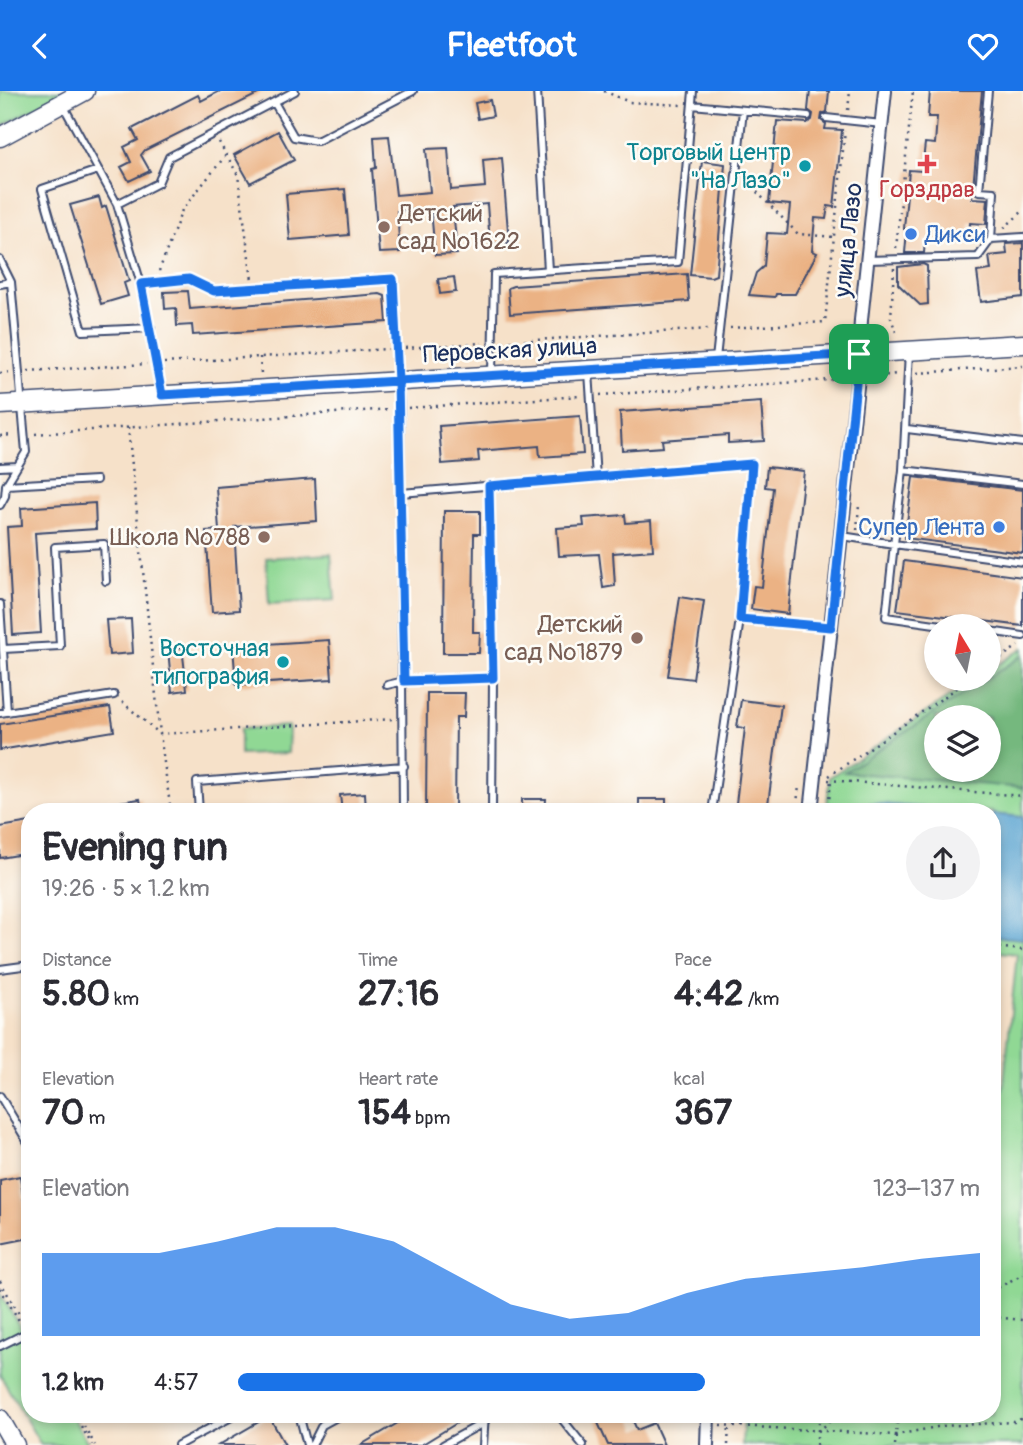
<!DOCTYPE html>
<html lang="en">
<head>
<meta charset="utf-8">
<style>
  body { margin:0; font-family:Pangolin,sans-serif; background:#f2f2f3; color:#2b2b33; height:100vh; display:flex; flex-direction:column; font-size:26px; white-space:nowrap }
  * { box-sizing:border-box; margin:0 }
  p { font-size:23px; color:#7c7c81 }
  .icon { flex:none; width:38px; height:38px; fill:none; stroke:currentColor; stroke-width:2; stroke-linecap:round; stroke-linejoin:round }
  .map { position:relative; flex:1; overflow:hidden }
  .panel { position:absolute; left:21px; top:712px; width:980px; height:620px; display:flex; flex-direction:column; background:#fff; border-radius:28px; box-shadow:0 4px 10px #0003 }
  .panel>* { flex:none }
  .needle { width:46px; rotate:350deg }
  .fabs { position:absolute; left:924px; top:523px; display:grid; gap:14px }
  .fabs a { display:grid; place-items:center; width:77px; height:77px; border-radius:50%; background:#fff; box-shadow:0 4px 10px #0003; font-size:35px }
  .pin { position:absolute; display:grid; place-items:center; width:60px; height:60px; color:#fff; margin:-30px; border-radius:14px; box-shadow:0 4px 10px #0006 }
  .round { display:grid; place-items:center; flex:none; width:74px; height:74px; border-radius:37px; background:#f2f2f3 }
  .headline { display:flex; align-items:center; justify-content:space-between; height:119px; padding:0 21px }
  h1 { font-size:38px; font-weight:800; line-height:52px }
  .figures { display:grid; grid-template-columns:repeat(3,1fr); gap:10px; height:119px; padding:7px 21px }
  .figures div { display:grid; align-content:center }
  .figures b { font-size:35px; font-weight:800 }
  .figures small { font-size:19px; font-weight:400 }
  .figures p { font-size:19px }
  .chart { height:196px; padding:14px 21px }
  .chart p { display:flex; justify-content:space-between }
  .chart svg { width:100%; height:126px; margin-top:7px; fill:#1a73e8; opacity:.7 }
  ul { padding:0 21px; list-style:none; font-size:23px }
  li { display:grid; grid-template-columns:112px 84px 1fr; align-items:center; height:52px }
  li i { height:18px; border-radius:9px; background:#1a73e8 }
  header { display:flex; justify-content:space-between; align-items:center; height:91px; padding:0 21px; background:#1a73e8; color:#fff; font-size:32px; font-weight:800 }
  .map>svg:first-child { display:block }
  .green { fill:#90d894; stroke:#568479; stroke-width:2; fill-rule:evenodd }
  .forest { fill:#74b87e; stroke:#48746e; stroke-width:2; fill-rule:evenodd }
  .water { fill:#58a3d0; stroke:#3a6997; stroke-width:2 }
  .building { fill:#ebb284 }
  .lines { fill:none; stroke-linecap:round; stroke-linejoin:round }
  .lane-casing { stroke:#3c4a6e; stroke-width:10 }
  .street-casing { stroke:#3c4a6e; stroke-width:16 }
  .secondary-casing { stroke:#3c4a6e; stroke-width:21 }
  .path { stroke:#3c4a6e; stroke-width:2.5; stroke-dasharray:2 5; stroke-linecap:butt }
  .lane { stroke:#fff; stroke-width:6 }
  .street { stroke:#fff; stroke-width:12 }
  .secondary { stroke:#fff; stroke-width:18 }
  .route-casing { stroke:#fff; stroke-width:14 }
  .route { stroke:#1a73e8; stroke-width:9 }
  .health-dot { fill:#e0444e; stroke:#fdfcf7; stroke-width:2.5 }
  .culture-dot { fill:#0f9aa8; stroke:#fdfcf7; stroke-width:2.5 }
  .education-dot { fill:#8d6e63; stroke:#fdfcf7; stroke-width:2.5 }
  .shop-dot { fill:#3f7fe0; stroke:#fdfcf7; stroke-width:2.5 }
  .labels { text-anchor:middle; stroke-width:5; stroke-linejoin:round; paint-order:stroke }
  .culture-label { font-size:24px; fill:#0d838f; stroke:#fdfcf7; text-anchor:end }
  .health-label { font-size:24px; fill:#be3a42; stroke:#fdfcf7 }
  .education-label { font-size:24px; fill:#785e54; stroke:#fdfcf7; text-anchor:end }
  .shop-label { font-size:24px; fill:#366cbe; stroke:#fdfcf7; text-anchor:start }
  .street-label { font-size:24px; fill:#1b2f5e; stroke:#fdfcf7 }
</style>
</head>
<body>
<header><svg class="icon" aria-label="back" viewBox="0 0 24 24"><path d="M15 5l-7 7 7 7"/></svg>Fleetfoot<svg class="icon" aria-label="heart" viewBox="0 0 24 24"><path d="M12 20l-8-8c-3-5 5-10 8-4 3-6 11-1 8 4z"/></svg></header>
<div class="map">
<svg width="1023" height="1354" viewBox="0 0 1023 1354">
  <rect width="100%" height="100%" fill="#fdfcf7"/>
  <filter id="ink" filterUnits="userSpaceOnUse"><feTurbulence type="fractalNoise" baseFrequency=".0143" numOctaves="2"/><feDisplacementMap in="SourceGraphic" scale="14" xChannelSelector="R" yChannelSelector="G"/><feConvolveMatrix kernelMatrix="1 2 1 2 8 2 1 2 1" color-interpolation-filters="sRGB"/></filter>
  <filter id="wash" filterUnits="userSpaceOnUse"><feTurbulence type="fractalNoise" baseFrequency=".00686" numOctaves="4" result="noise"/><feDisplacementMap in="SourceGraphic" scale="28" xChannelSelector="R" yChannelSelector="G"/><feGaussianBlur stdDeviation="1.57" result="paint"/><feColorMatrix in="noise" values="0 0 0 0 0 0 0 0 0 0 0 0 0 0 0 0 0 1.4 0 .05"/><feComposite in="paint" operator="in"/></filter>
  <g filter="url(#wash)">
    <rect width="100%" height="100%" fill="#f6e1c9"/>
    <path class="green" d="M0,0H67L0,36Z
      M331,463L335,509L269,513L266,467Z
      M1023,557V1354H742L744,1323H992V999H1003L1017,863L992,860V721H826L830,686L976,588H989V580ZM936,626H989V679H936Z
      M289,635L288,662L240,664V638Z
      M0,1202L30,1253V1323H71L89,1354H41L0,1284Z"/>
    <path class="forest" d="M1023,564V697L844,681ZM936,626H989V679H936Z"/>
    <path class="water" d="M871,712L972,721H863Z
      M992,723L1023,726V848L992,845Z"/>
    <g id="blocks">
      <path class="building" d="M220,0H264L145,59L141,64L150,80L129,90L121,76L131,71L124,56L138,49L132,38L198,4L201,10Z
        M810,0H829L827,21L822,23L821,29L826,33L825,38L842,39L834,116L828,115L826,128L815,127L812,160L817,162L795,203H776L775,206L749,204L756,182L764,175L767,142L787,143L790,114L769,112L777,30L807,32L812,29L813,23L808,19Z
        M930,0H982L972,107L988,108L986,133L970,132L969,145L957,144L956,151L925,149L924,162H905L907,139L904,138L909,79L922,80L925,52L935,53L937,26H928Z
        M490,9L493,25L478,28L475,12Z
        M278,40L294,69L250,92L234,64Z
        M389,45L396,104L430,101L426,58L448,57L451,99L485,96L483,69L502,67L509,152L490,153L487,113L453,116L457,163L435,164L431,118L397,120L400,161L379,162L372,78L376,77L374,46Z
        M702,70L725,73L716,184L711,186L690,184Z
        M345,98L349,144L290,149L286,103Z
        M99,106L102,117L106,115L129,190L124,192L128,205L101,213L70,114Z
        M1023,152V206L981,211L977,181L991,179L989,165L1007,163L1006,153Z
        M923,173L927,175L928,213L920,214L898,193V176Z
        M687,183L689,210L510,223L508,197L513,195Z
        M454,186L456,201L440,203L438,188Z
        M188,200L190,218L380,203L385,205L387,231L193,244L192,234L177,235L176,217L165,218L164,201Z
        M761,311L764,350L728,352V344L662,349L663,356L622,359L620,321Z
        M580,325L583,363L540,366L539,355L478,360L479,370L442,373L439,335Z
        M767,376L804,380L788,523L751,518L754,495L762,496L773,397L765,396Z
        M913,386L1023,399V462L905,447Z
        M315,388L317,430L234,436L239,519L212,521L206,440L219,439L216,396Z
        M95,412L96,438L35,442L41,542L13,544L7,436L22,435L21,417Z
        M444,420H480V443H474L473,541H480L479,562H443Z
        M625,424L626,432L651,430L653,459L613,462L615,495L603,497L599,463L559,465L557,437L584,435L583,427Z
        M904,470L1023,486V535L897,519Z
        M680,506L704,510L693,588L668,585Z
        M131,528L133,562L109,564L106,529Z
        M329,549L332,588L236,594L233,555Z
        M182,556L187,599L172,601L168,558Z
        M427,602H465L464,626H456L455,721H426Z
        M741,609L781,614L767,721H735L745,637L737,636Z
        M110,616L114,640L0,659V633Z
        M365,702L366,721H342L340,704Z
        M140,708L142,721H99V714Z
        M522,708H546L545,721H522Z
        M639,708H666V721H639Z
        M30,731V762L0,767V736Z
        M20,1085L30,1147L0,1153V1089Z
        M413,1323H452L457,1332L421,1354H361Z
        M594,1323H630L637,1339L654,1332L664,1354H608Z
        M269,1325L285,1354H219Z"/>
    </g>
  </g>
  <g filter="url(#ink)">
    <use href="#blocks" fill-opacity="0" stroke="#3c4a6e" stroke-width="2"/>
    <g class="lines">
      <defs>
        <path id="lane" d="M537,0L548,179
          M274,11L294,46L317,50L413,0
          M63,14L117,113L141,193L161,302
          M692,14L808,25
          M826,27L882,33
          M98,79L42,98L83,240L151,237
          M117,113L158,92L169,66L295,0
          M991,148L1023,146
          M0,169L11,191L26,361L6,394L5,405L0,414
          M867,169L978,166L991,148L994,101L979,100L988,0
          M0,193L11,191
          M141,193L189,189L214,200L392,188L400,317L403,721
          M909,260L903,379L1023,393
          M716,268L743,19
          M589,281L596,387
          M492,283L494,183L678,171L693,0
          M907,338L1023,352
          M0,376L17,375
          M6,394L96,389
          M489,395L493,587L492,721
          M401,402L752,373L740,528L712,721
          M842,445L894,453L903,379
          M0,513L7,621
          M740,528L831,536
          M956,536L886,526L894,453L1023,471
          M989,540L1023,545
          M3,558L60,555L55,456L104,453L106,490
          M387,594L404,590L493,587
          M0,622L114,604
          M199,721L197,691L404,675
          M0,878L30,874
          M0,1005L30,1055
          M0,1255L30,1240
          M299,1323L307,1354
          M558,1323L583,1354
          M178,1354L237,1323
          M312,1354L322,1334L342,1323
          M443,1354L485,1331
          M483,1354L485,1323"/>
        <path id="street" d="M811,721L858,286L861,229L885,0
          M707,1354L708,1323"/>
        <path id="secondary" d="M0,46L85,0
          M0,314L1023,253
          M0,1328L15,1354"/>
      </defs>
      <use href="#lane" class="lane-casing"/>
      <use href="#street" class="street-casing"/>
      <use href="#secondary" class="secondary-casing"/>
      <path class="path" d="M604,0L629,11L682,14
        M848,19L850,0
        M219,51L238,84L252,189
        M747,91L798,143L834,146
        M1004,137L1023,120
        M896,157L913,0
        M894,177L891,227L896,241
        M159,180L182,119L226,64
        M730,237L825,231L845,40
        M503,251L709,238
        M405,257L482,252
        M260,266L261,283
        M164,272L388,258
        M28,280L147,273
        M0,282L11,281
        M917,282L1023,275
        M872,286L896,283
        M600,304L844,288
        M408,317L580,305
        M128,336L160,643L171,721
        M35,343L391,318
        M0,345L14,344
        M857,439L859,414
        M989,575L1018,555
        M122,611L160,643L393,628
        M829,685L970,588
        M828,689L1023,705
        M796,721L799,695
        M828,721L831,689
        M992,856L1023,859
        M0,1190L25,1233
        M0,1197L21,1233
        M992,1200L1023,1183
        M992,1226L1023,1229
        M998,1234L999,1226
        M74,1323L92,1354
        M77,1323L95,1354
        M81,1327L90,1323
        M720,1334L896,1344L942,1335L1014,1331L1023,1327
        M818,1340L840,1323
        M728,1354L729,1334
        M816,1354L820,1323
        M895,1354L898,1323"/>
      <use href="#lane" class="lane"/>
      <use href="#street" class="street"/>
      <use href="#secondary" class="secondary"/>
    </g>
  </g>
  <g class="lines" filter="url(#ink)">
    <defs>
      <path id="route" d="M859,263L398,290L393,188L214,200L189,188L141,193L162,304L398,290L404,590L493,587L489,395L752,373L740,528L831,536L859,263"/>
    </defs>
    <use href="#route" class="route-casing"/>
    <use href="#route" class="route"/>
  </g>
  <path class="health-dot" d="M923.5 62.5h7v7h7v7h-7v7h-7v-7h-7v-7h7z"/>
  <g class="culture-dot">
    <circle cx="805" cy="75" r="7"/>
    <circle cx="283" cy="571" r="7"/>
  </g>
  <g class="education-dot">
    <circle cx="384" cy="136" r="7"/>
    <circle cx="264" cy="446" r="7"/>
    <circle cx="637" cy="547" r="7"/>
  </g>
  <g class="shop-dot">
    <circle cx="911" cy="143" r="7"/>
    <circle cx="999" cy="436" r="7"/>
  </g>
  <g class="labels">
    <g class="culture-label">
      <text x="791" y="69">Торговый центр<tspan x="791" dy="28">"На Лазо"</tspan></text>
      <text x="269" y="565">Восточная<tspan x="269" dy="28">типография</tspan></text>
    </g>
    <g class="health-label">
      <text x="927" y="106">Горздрав</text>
    </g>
    <g class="education-label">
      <text x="398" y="130" text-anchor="start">Детский<tspan x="398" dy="28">сад №1622</tspan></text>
      <text x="250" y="454">Школа №788</text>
      <text x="623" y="541">Детский<tspan x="623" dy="28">сад №1879</tspan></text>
    </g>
    <g class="shop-label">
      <text x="925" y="151">Дикси</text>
      <text x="985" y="444" text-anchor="end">Супер Лента</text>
    </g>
    <g class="street-label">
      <text transform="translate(848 149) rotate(-84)" y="8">улица Лазо</text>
      <text transform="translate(510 259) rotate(-3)" y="8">Перовская улица</text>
    </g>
  </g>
</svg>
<div class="fabs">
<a><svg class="needle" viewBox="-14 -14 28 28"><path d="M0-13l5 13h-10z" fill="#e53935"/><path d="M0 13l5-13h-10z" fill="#7c7c81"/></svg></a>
<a><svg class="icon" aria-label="layers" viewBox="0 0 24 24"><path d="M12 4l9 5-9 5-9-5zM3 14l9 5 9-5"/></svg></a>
</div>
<div class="pin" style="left:859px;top:263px;background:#1e9e55"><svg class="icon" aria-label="arrive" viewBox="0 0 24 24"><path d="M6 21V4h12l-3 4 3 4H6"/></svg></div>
<section class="panel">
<div class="headline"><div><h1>Evening run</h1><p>19:26 · 5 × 1.2 km</p></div><a class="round"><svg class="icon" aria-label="share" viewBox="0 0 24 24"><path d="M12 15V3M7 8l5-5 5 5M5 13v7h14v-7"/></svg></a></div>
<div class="figures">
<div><p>Distance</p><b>5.80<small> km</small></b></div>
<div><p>Time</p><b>27:16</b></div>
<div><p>Pace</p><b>4:42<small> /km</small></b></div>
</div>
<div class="figures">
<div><p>Elevation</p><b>70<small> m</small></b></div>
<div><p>Heart rate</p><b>154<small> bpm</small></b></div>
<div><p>kcal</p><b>367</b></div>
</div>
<div class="chart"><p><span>Elevation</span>123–137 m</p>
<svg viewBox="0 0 160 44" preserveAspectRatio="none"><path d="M0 44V15L10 15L20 15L30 11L40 6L50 6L60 11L70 22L80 33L90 38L100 36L110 29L120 24L130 22L140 20L150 17L160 15V44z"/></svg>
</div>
<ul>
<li><b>1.2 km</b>4:57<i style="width:63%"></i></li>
</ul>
</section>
</div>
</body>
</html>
